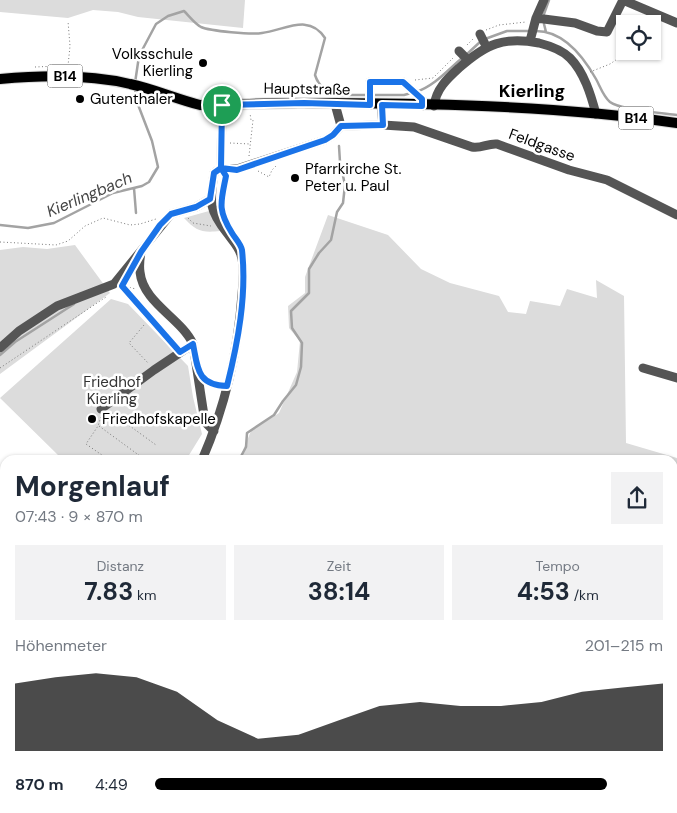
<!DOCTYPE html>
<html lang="de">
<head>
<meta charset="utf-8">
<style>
  body { margin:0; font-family:"DM Sans",sans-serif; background:#f2f2f3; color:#1f2937; height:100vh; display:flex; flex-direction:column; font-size:19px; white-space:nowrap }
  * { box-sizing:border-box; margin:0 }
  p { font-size:16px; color:#747a83 }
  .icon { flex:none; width:28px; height:28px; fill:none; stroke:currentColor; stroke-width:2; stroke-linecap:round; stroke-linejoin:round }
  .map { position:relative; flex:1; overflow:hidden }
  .details { position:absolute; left:0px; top:455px; width:678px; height:359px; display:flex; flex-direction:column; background:#fff; border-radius:15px 15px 0 0; box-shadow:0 1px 4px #0004 }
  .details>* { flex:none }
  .controls { position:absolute; left:616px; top:15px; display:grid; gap:10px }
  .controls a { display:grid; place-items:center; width:45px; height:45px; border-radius:0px; background:#fff; box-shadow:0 1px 4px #0004; font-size:25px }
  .pin { position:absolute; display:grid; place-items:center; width:42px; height:42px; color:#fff; margin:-21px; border:2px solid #fff; border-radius:50%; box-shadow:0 1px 5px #0007 }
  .round { display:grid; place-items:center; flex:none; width:52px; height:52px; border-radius:0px; background:#f2f2f3 }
  .head { display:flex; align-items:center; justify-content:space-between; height:85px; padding:0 15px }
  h1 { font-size:28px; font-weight:700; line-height:38px }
  .stats { display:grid; grid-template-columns:repeat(3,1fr); gap:8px; height:85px; padding:5px 15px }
  .stats div { display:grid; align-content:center; border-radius:0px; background:#f2f2f3; text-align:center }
  .stats b { font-size:25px; font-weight:700 }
  .stats small { font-size:14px; font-weight:400 }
  .stats p { font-size:14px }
  .chart { height:140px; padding:10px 15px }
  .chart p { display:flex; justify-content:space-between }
  .chart svg { width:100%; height:90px; margin-top:5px; fill:#000; opacity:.7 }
  ul { padding:0 15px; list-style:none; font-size:16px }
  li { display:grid; grid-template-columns:80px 60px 1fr; align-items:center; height:38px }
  li i { height:12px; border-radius:6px; background:#000 }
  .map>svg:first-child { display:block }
  .green { fill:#dcdcdc }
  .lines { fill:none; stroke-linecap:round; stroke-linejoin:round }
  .stream { stroke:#a3a3a3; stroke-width:2.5 }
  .major-casing { stroke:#dbdbdb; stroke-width:12 }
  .path { stroke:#777; stroke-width:1; stroke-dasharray:1 2.5; stroke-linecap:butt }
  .minor { stroke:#555; stroke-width:9 }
  .major { stroke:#000; stroke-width:10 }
  .route-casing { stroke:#fff; stroke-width:10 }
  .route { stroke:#1a73e8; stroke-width:6 }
  .poi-dot { fill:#000; stroke:#fff; stroke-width:2 }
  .labels { text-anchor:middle; stroke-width:5; stroke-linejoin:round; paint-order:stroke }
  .shield { fill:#fff; stroke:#4c4c4c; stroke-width:1 }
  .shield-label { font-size:14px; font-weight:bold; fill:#000 }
  .poi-label { font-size:15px; fill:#000; stroke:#fff; text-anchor:start }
  .street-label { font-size:15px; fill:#000; stroke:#fff }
  .park-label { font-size:15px; fill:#333; stroke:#fff }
  .water-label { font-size:16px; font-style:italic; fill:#444; stroke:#fff }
  .quarter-label { font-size:18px; font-weight:bold; fill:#000; stroke:#fff }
</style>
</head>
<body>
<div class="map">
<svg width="677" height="813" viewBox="0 0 677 813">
  <rect width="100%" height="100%" fill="#fff"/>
  <path class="green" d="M0,0H245L243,28L138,17L118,12L93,10L68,18L0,12Z
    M209,211L220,231C202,233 196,231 184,218Z
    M328,215L388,235L421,269L450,283L499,296L508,312L526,314L530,301L560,306L567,289L597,298L596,280L624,296L626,443L677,458V682L673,694L672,460H239L251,431L279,413L297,372L300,341L289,328L288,306L305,293V277Z
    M75,245L110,293L0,374V250L23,247L47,249Z
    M111,299L128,304L188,366L193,397L202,434L186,460H65L60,457L0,398Z
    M673,775L677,776V811L672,809Z"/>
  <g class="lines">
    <path class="stream" d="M544,14L549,0
      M544,24L546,32
      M536,31C564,31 583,56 596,79C600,86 603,96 610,102C620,110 662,113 677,115
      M485,39L507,31H531
      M466,55L480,42
      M135,83L139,56L156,24L168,16L184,11C189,16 195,24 201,27C210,31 252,35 262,33C285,30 309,13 325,38L315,75C319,87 326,92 338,95H404L411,93
      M416,92C434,86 447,71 462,58
      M134,188L136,213
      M0,225L28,228L54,223L113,193L142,186L149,182L158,167L152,141L137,102L135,89
      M0,355L15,342L74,304
      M239,460L246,447L247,433L274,415L283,401L296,385L301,367L302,343L292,328L291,311L309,293V269L319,253L331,240L337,212L343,203L345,185L340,162L339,146
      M0,701L5,696
      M119,809L121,813"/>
    <defs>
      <path id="major" d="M0,79C43,75 88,74 130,84C154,89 176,99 200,105C233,105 266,103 299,103C424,103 553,105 677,123"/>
    </defs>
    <use href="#major" class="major-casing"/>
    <path class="path" d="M486,30L499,25L526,22
      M467,45L473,39
      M68,66L70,46L68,21
      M35,67L58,66
      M590,72L610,64L629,51
      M415,80L433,78L453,58
      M230,143L250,144
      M249,156L253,120H251L250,113
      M258,171L269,177L272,170L276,166
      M221,202L226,177
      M188,218L193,223L211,226
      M0,242L56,245L68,241L85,226L103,218L130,225L140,224L156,219
      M123,286L136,289
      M122,287L174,346
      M144,325L129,343L149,364
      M0,368L106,297
      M209,383L219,385
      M112,413L156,445
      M101,417L98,426L86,444L109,460
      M99,426L140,456
      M672,521L677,513
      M672,578H677
      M672,635L677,626
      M415,809V813"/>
    <path class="minor" d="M536,18L575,23L597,31L607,32L623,0L677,23
      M480,34L487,48
      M530,41L536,18L544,0
      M459,51L468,60
      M335,104L341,126
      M370,105V82H403L422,99V106
      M381,105L383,125
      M434,106C436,89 447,79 459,68C486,44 504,36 539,43C551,46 562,50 570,58C584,72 591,95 596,114
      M341,126L383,125L414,127L472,147C481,149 488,143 497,144L569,170L607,180L677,215
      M221,168L237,169L325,140L333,135L341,126
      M221,168L222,105
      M141,252C140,258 139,266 140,272C143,303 181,318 193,344L205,422L214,431
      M0,348L19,331L57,306L114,284L171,214L196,207L210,199
      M643,368L677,378
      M101,409L154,370L193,344
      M202,460C225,407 238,351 242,294C243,282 245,267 241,255C239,247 232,240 227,233C208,209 210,202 214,173L221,168
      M0,686L5,679
      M133,809L136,813"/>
    <use href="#major" class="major"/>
  </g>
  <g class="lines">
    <defs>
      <path id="route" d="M222,105L221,168L214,173L210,199L196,207L171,214L160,225L141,252L122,286L180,352L193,344C198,369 197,385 227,386C238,342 247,295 242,250C241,244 235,238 232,233C217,209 221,202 226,176L221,168L237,170L325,140L333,135L341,126L383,125L382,105L422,106V99L403,82H370V105L304,103L222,105"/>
    </defs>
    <use href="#route" class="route-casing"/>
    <use href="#route" class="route"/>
  </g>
  <g class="poi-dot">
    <circle cx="203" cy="63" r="5"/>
    <circle cx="80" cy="99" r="5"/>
    <circle cx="295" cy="178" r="5"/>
    <circle cx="92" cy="419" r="5"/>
  </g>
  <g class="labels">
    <g class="shield">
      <rect x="47.5" y="64.5" width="35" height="23" rx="4"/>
      <rect x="618.5" y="106.5" width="35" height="23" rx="4"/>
    </g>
    <g class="shield-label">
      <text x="65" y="81">B14</text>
      <text x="636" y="123">B14</text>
    </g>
    <g class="poi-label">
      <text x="193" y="59" text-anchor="end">Volksschule<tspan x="193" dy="17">Kierling</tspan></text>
      <text x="90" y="104">Gutenthaler</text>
      <text x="305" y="174">Pfarrkirche St.<tspan x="305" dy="17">Peter u. Paul</tspan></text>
      <text x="102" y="424">Friedhofskapelle</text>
    </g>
    <g class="street-label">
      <text transform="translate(307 89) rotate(1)" y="5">Hauptstraße</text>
      <text transform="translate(542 145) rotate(20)" y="5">Feldgasse</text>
    </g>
    <g class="park-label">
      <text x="112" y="387">Friedhof<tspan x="112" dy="17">Kierling</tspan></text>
    </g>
    <g class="water-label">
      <text transform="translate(89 194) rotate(-23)" y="6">Kierlingbach</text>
    </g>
    <g class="quarter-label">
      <text x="532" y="97">Kierling</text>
    </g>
  </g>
</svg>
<div class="controls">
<a><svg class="icon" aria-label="locate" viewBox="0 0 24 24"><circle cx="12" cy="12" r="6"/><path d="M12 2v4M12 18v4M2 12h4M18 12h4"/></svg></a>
</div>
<div class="pin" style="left:222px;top:105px;background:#1e9e55"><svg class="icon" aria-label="arrive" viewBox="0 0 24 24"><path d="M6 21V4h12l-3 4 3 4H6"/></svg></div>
<section class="details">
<div class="head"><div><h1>Morgenlauf</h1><p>07:43 · 9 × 870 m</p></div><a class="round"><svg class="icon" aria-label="share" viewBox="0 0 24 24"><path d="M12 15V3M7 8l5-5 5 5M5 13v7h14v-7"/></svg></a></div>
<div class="stats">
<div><p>Distanz</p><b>7.83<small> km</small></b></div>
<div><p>Zeit</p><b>38:14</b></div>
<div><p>Tempo</p><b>4:53<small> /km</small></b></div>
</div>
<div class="chart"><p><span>Höhenmeter</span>201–215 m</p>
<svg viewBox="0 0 160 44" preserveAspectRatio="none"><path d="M0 44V11L10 8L20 6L30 8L40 15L50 29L60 38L70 36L80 29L90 22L100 20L110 22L120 22L130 20L140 15L150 13L160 11V44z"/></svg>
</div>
<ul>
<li><b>870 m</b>4:49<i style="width:89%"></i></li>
</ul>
</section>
</div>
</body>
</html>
